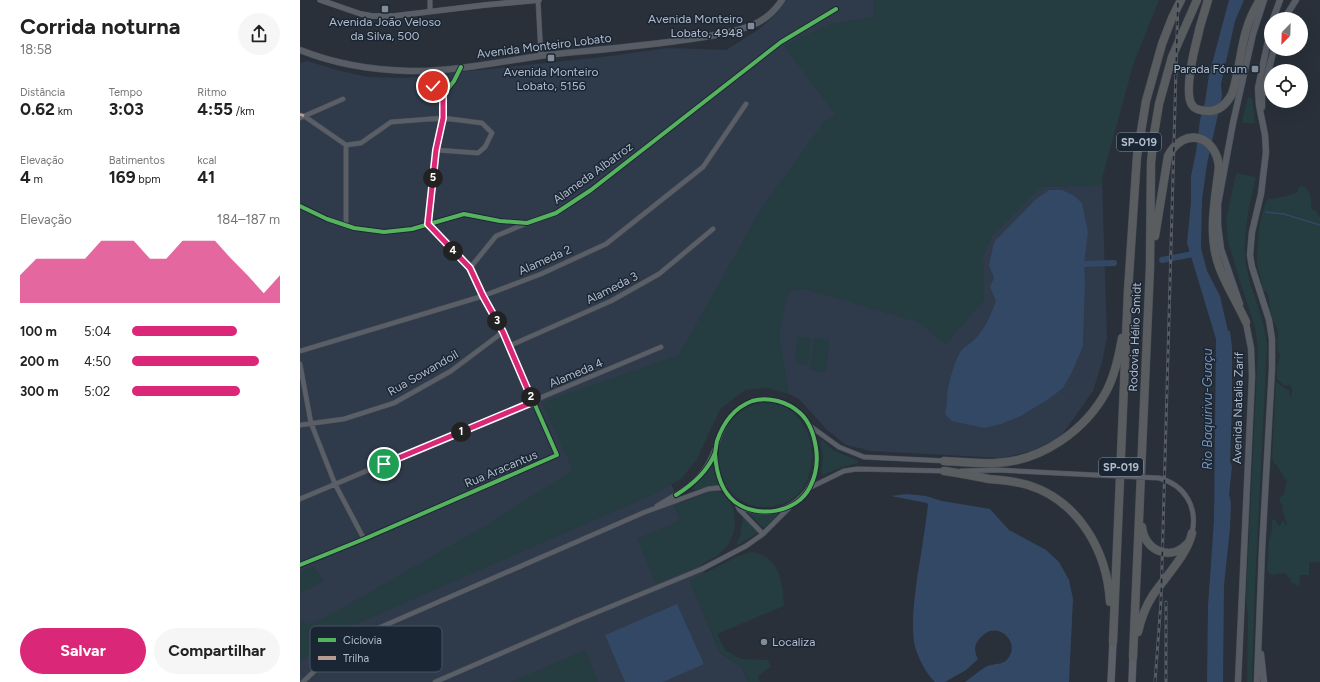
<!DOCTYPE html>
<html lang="pt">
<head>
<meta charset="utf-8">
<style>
  body { margin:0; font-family:Figtree,sans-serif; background:#f6f6f6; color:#222; height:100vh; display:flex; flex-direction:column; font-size:15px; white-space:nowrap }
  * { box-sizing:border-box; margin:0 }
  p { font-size:13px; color:#767676 }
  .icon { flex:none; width:22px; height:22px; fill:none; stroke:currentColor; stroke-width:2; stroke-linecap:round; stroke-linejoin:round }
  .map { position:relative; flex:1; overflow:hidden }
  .sheet { display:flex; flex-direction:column; background:#fff; width:300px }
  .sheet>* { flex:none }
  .needle { width:26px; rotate:203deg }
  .buttons { position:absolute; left:964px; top:12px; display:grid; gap:8px }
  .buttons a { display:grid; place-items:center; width:44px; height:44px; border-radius:50%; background:#fff; box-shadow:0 4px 16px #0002; font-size:20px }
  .pin { position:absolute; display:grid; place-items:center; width:34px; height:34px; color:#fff; margin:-17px; border:2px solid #fff; border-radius:50%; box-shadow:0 1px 4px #0007 }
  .km { position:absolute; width:20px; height:20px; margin:-10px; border-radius:50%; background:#222; color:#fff; font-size:11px; line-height:20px; text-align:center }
  .round { display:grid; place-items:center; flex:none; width:42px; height:42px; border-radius:21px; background:#f6f6f6 }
  .head { display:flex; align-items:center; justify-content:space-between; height:68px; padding:0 20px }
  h1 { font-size:22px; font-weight:700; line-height:30px }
  .figures { display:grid; grid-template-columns:repeat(3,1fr); gap:6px; height:68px; padding:4px 20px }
  .figures div { display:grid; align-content:center }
  .figures b { font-size:17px; font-weight:700 }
  .figures small { font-size:11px; font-weight:400 }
  .figures p { font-size:11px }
  .chart { height:112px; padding:8px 20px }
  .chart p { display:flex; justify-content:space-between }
  .chart svg { width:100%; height:72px; margin-top:4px; fill:#db2777; opacity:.7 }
  .action { display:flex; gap:8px; margin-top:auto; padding:8px 20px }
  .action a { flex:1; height:46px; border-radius:24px; background:#db2777; color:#fff; font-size:16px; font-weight:700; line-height:46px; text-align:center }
  .action a+a { background:#f6f6f6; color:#222 }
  ul { padding:0 20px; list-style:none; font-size:13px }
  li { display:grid; grid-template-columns:64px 48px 1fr; align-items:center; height:30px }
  li i { height:10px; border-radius:5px; background:#db2777 }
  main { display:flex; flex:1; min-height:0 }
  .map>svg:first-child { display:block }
  .airport { fill:#2f3a4a }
  .green { fill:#253c40 }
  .water { fill:#334865 }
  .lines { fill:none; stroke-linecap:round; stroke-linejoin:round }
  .stream { stroke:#334865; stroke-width:1.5 }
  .canal { stroke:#334865; stroke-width:6 }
  .minor-casing { stroke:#474c54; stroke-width:5.5 }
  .tertiary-casing { stroke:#474c54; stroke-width:6 }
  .secondary-casing { stroke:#474c54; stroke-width:7 }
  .primary-casing { stroke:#464c56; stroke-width:8 }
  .motorway-casing { stroke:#464c55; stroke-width:9 }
  .minor { stroke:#595e67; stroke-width:4.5 }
  .tertiary { stroke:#595e67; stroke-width:5.5 }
  .secondary { stroke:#585d65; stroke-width:6 }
  .primary { stroke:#5c6169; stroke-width:7 }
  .motorway { stroke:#5a5d60; stroke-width:8 }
  .rail-casing { stroke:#585d64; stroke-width:3 }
  .rail { stroke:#1b2635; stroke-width:1.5; stroke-dasharray:4.5; stroke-linecap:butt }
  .minor-bridge-casing { stroke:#474c54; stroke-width:5.5; stroke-linecap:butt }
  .minor-bridge { stroke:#595e67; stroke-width:4.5 }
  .quiet { stroke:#b69a8f; stroke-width:3; stroke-dasharray:6 3; stroke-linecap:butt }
  .cycleway-casing { stroke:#1b2635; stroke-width:6 }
  .cycleway { stroke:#56b35d; stroke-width:4 }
  .route-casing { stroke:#fff; stroke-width:8 }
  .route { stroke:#db2777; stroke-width:5 }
  .poi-dot { fill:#828b98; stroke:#1b2635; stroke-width:1.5 }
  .labels { text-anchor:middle; stroke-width:3; stroke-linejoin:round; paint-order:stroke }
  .shield { fill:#1b2635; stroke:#858f9e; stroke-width:1 }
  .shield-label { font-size:11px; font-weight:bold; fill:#b2bccb }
  .poi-label { font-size:12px; fill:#b2bccb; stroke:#1b2635; text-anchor:end }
  .street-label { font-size:12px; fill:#b2bccb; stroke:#1b2635 }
  .water-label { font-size:13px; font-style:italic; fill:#7792b5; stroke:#1b2635 }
  .key { fill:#1b2635; stroke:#485362; stroke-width:1 }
  .key-label { font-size:11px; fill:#b2bccb }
</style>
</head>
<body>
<main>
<section class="sheet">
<div class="head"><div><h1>Corrida noturna</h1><p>18:58</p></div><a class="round"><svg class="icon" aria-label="share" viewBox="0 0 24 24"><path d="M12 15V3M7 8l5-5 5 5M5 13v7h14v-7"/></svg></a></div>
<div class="figures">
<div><p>Distância</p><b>0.62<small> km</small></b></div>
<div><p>Tempo</p><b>3:03</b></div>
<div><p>Ritmo</p><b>4:55<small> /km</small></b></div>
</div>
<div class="figures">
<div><p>Elevação</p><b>4<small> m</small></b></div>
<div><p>Batimentos</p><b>169<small> bpm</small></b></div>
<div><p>kcal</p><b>41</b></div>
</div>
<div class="chart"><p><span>Elevação</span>184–187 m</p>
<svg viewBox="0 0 160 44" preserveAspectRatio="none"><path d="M0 44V27L10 17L20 17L30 17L40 17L50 6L60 6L70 6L80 17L90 17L100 6L110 6L120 6L130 17L140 27L150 38L160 27V44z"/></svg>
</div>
<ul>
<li><b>100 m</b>5:04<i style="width:71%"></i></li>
<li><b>200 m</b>4:50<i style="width:86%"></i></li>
<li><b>300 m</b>5:02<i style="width:73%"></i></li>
</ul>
<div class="action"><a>Salvar</a><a>Compartilhar</a></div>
</section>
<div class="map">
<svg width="1020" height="682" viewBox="0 0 1020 682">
  <rect width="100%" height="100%" fill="#293039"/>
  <path class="airport" d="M487,0H859L833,65L802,179L807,338L802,362L793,391L761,436L732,451L702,458L571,451L546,445L527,430L499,399L489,394L436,375L397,459L381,479L371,484L380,503L411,491H418L423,494L428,499L433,509L435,521L434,532L428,545L418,555L401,565L405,574L391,582L420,653L441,666L448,682H0V63L7,61L41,71L68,77L105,78L302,57L368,48L426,50L458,30L473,17Z"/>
  <path class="green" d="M573,0H859L831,69L802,179L803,185L741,187L692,236L683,256L684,300L646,344L618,322L505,289L492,290L487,296L479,335L489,394L467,388L445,390L419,410L397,459L381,479L356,493L38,632L0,662V620L9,625L41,609L190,523L273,470L242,403L379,355L461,209L524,122L536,115L484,46L530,24L573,17Z
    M948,97L952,99L955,123H942L943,116Z
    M936,173L956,177C950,203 942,237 946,264C950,293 966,318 967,347L955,587L952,682H947L948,616L946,596L958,349L955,327L940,282L928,241L926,221Z
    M1001,186C1012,189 1011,201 1012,210H1015L1020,217V562H1009V575H1000L999,585L997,586L991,582V579L987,577V575L984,573L972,575L967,571L969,541L972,529V520L975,519L979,527L982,522L984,521L986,526L987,523L982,511L983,506L980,503V498L984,493L987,482L976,464H974L972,458L976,382C980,383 983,389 989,390L991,399L992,389L990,385H984L977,379V366L980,356C975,346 978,344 978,334C978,326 972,321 971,314C969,307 970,300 967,292L962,290C963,281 958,272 957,263C957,247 959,212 968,199C979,198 988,196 998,192V188Z
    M498,337L511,338L508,365L495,363Z
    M514,338L529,340L526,372L510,370Z
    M465,402C472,403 479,404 485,407C491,410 497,416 501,421C515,441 515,463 505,485C501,494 489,502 479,505C409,523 394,412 465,402Z
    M522,440L533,450L558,461V463L540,468L523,475L521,473L523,457L520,441Z
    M411,466L413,467L418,483L417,485L394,490L393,488Z
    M411,491C422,490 427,497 432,506C435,512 435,520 434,527C431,560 382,572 356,583L337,539L380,521L374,506Z
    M449,511L466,515L477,513L478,515L465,527H462L448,512Z
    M445,516L458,530V533L438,545L436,544L440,536L443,517Z
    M451,552C478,555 484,582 484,606L417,634L425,650L441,659L468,660L471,667L458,676L460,682H448L441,666L420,653L390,581L438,556Z
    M13,566L24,581L0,593V572Z
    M285,650L298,682H211Z"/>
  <path class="water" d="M929,0H944L935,21L921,84L922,96L907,164L902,200L901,248L907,271L920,296L928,331H930L932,347V408L930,461L932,467L929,494L931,503L930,528L924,585L923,682H907L908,606L914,520L916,339L887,243L891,202V176L896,152L900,120L905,102L909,75Z
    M749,190H762L773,195L782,203L788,232L784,264L785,282L783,346L772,372L763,388L750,398L721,416L701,424L684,428L652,421L645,414C647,407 647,402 647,395C649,382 653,366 659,354C662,348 668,345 673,341C684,331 691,315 696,301L690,287L694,278L689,265L694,242L736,199Z
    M607,494L626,496L642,501L690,509L709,530L746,550L759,562L769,580L773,599L769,682H665C671,678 684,666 691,665C698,663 704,665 709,657C719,642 700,624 686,633C676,640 672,648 678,659L666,670L645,682H635C626,674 616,654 614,642C611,619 615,595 618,572C622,550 625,528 628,505L627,503L591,496Z
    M377,604L404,664L363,682H325L305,635Z"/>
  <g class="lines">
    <path class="stream" d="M966,212L984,214L1020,225"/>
    <path class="canal" d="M862,260L898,253
      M784,264L814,263"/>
    <defs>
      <path id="minor" d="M238,0L241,56
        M130,11V0
        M121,71L135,89L143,95
        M4,116L46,145V226
        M0,118L43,99
        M46,145L61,143L91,122L143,118L182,123L192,133L185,147L178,153L136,150
        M0,206L27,219L54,228L84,232L112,229L164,214L200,221L227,223L256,213L291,190L481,42L536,9
        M170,268L196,236L225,224
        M209,346L311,301L359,274L413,229
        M0,351L183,296L241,274L306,244L403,167L446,104
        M0,364L11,423L35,484L64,539
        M0,425L44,419L94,403L151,371L203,332
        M510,426L539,447L564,457L646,461
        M661,471L697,470L795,475
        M859,478C885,485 898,507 892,533
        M509,488L544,471L557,469L646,471
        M0,499L361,347
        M436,502L439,509L463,534
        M357,506C375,495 394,486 406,467C423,441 417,417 450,402C465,396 484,401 496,410C507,418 511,428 514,440C517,449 517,458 516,467C511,505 466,526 435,502C421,490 416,470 415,453
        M0,565L64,539L257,455L203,332L183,296L170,268L128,224L136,150L143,118V95L154,81L161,67
        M3,682C28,657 49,643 81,627L345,512L408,489L424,487
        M135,682L278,620L402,569L446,546L463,534L490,507"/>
      <path id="tertiary" d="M20,0L61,14L72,16H94L185,5L239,0"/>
      <path id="secondary" d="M973,19L980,0
        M984,19L996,0
        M0,50C35,64 72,70 109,71C155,72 202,61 247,55C295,50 343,46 391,39C411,36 431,33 450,26C464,21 474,12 482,0
        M962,107V96L974,49
        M940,304L921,249L918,225V204L933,123L953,34L964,0
        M961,654L964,682
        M938,682L952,376L951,348L945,318
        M957,682L962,550L972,368V339L969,320L952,267L950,255L952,232L961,194L966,152L965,135L959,105L958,88L971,26"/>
      <path id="primary" d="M811,682L813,642
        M832,682L833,657"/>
      <path id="motorway" d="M908,0C902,18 881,89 892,105C895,110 903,111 909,111C920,111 927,103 932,94C943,60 939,33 960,0
        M855,236L868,156C884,126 916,135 919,167C915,201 907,236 920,269C927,287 938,304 946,322
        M644,461C661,462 679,464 696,463C742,461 786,430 807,390C815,374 819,356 822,338
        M644,471C659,473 674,476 689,479C702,480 715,481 728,485C779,501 807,551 810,602
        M842,527C844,550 870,562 887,544
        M838,632C841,619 845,607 853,595C866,576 887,555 892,533
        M813,642L828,291L837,156L846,101L862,44L872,18L881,0
        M833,657L850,267L851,163L854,134L859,104L872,57L897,0"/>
    </defs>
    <use href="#minor" class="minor-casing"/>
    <use href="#tertiary" class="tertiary-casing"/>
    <use href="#secondary" class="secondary-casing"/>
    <use href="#primary" class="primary-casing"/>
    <use href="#motorway" class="motorway-casing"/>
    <use href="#minor" class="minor"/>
    <use href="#tertiary" class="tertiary"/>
    <use href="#secondary" class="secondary"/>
    <use href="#primary" class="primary"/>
    <use href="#motorway" class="motorway"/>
    <defs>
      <path id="rail" d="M866,602V682
        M855,682L861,601L878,0"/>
    </defs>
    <use href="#rail" class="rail-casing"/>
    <use href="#rail" class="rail"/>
    <defs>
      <path id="minor-bridge" d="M795,475L859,478"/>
    </defs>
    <use href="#minor-bridge" class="minor-bridge-casing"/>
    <use href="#minor-bridge" class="minor-bridge"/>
    <path class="quiet" d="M0,114L4,116"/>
    <defs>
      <path id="cycleway" d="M0,206L27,219L54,228L84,232L112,229L164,214L200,221L227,223L256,213L291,190L481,42L536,9
        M376,495C392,485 408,471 415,453C416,449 416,445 417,441C423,423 434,408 452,401C469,396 488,402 500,413C510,422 514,435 516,448C518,461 516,475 510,487C497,513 458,519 435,502C421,491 416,470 415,453
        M0,565L64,539L257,455L203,332L183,296L170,268L128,224L136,150L143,118V95L154,81L161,67"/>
    </defs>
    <use href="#cycleway" class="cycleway-casing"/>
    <use href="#cycleway" class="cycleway"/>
  </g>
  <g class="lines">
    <defs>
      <path id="route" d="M84,464L233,402L203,332L183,296L170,268L128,224L136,150L143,118V95L133,86"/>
    </defs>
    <use href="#route" class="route-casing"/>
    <use href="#route" class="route"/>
  </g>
  <g class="poi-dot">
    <rect x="81" y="5" width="8" height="8" rx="2"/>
    <rect x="447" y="22" width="8" height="8" rx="2"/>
    <rect x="247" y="54" width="8" height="8" rx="2"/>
    <rect x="951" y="65" width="8" height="8" rx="2"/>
    <circle cx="464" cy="642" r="4"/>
  </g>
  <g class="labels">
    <g class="shield">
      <rect x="817" y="133" width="44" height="18" rx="3"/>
      <rect x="799" y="458" width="44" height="18" rx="3"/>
    </g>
    <g class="shield-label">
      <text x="839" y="146">SP-019</text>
      <text x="821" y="471">SP-019</text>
    </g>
    <g class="poi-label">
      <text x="443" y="23">Avenida Monteiro<tspan x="443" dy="14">Lobato, 4948</tspan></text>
      <text x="85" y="26" text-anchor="middle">Avenida João Veloso<tspan x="85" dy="14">da Silva, 500</tspan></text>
      <text x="947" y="73">Parada Fórum</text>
      <text x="251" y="76" text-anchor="middle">Avenida Monteiro<tspan x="251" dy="14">Lobato, 5156</tspan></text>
      <text x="472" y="646" text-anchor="start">Localiza</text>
    </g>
    <g class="street-label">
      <text transform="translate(244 46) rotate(-7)" y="4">Avenida Monteiro Lobato</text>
      <text transform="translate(293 173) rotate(-36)" y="4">Alameda Albatroz</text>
      <text transform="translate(245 260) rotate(-24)" y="4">Alameda 2</text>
      <text transform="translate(312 288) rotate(-27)" y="4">Alameda 3</text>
      <text transform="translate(835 337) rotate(-88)" y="4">Rodovia Hélio Smidt</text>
      <text transform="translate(123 373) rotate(-30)" y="4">Rua Sowandoil</text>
      <text transform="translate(276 373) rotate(-23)" y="4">Alameda 4</text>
      <text transform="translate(938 408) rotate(-89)" y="4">Avenida Natalia Zarif</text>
      <text transform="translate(201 469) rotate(-23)" y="4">Rua Aracantus</text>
    </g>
    <g class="water-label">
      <text transform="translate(907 409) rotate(-90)" y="5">Rio Baquirivu-Guaçu</text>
    </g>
  </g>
  <rect x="10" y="626" width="132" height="46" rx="6" class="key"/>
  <rect x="18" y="638" width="18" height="4" fill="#56b35d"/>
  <rect x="18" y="656" width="18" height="4" fill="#b69a8f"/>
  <g class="key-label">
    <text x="43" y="644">Ciclovia</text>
    <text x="43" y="662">Trilha</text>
  </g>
</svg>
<div class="buttons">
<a><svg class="needle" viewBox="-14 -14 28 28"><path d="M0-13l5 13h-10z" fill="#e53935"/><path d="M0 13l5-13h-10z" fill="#767676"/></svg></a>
<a><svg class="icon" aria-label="locate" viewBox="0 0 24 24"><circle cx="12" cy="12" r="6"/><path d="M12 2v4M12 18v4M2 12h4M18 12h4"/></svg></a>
</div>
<div class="pin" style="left:84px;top:464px;background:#1e9e55"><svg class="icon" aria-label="arrive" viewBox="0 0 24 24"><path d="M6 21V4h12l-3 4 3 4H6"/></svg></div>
<div class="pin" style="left:133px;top:86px;background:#d93025"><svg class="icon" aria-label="check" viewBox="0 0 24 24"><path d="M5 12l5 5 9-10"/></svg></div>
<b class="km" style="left:161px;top:432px">1</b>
<b class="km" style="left:231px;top:397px">2</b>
<b class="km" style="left:197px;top:321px">3</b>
<b class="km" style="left:153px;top:251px">4</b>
<b class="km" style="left:133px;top:178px">5</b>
</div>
</main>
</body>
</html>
